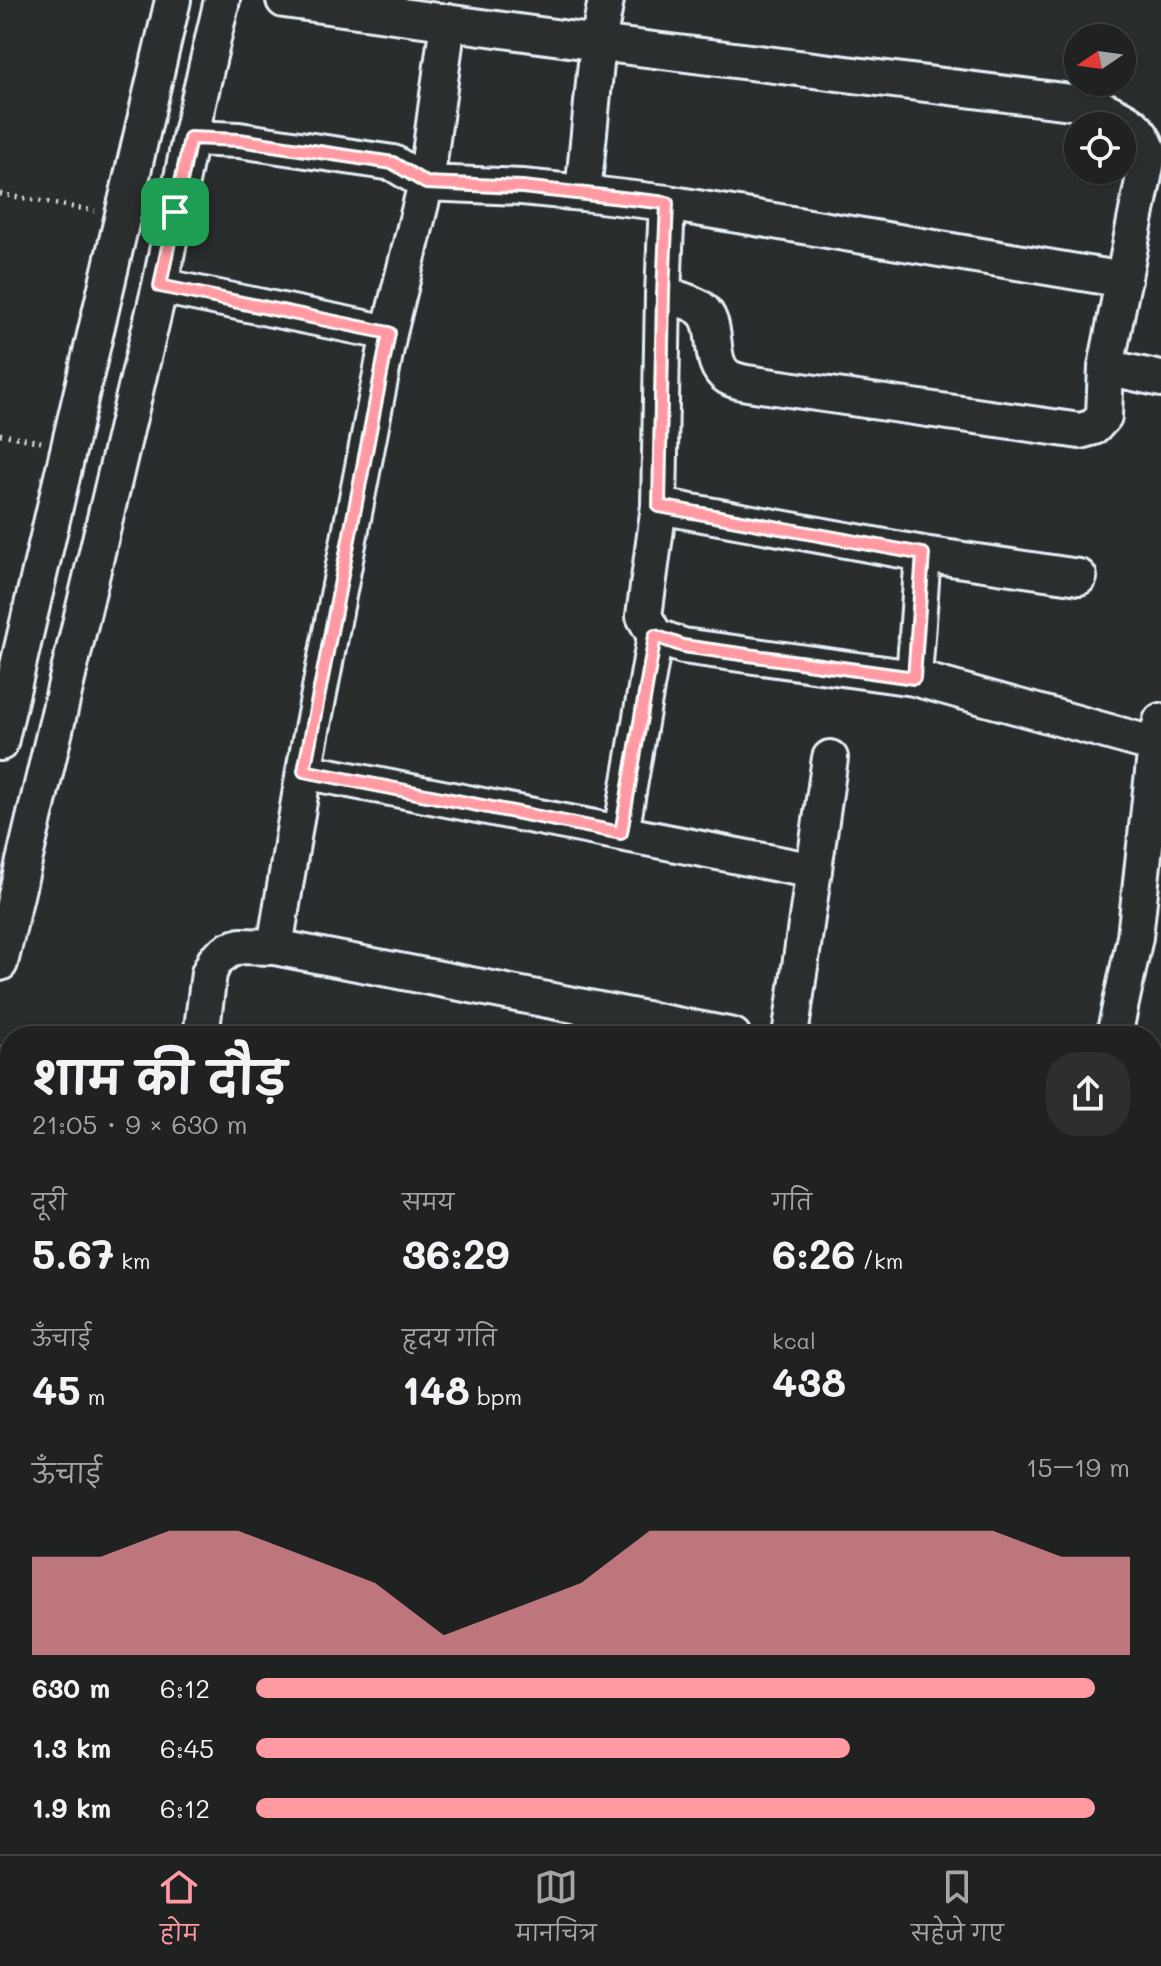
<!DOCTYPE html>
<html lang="hi">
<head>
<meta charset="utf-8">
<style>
  body { margin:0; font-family:Mali,"Playpen Sans Deva",sans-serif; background:#2d2f2f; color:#f1f3f6; height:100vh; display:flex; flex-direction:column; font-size:30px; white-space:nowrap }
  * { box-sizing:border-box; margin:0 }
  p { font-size:26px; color:#a2a4a5 }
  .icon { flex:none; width:44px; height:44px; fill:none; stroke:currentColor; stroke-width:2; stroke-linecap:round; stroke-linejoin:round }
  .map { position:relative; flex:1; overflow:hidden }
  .sheet { position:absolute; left:0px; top:1026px; width:1162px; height:828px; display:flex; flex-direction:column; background:#202222; border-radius:32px 32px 0 0; box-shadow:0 2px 6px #0004,0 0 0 2px #3d3f40 }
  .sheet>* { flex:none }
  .needle { width:52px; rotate:257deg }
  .controls { position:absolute; left:1064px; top:24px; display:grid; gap:16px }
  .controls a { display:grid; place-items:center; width:72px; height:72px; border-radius:50%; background:#202222; box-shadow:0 2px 6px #0004,0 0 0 2px #3d3f40; font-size:40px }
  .pin { position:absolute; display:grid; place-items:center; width:68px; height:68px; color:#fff; margin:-34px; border-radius:16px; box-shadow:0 4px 12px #0006 }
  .round { display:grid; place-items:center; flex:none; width:84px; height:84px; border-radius:32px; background:#2d2f2f }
  .head { display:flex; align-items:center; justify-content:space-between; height:136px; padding:0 32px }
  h1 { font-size:44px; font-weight:700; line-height:60px }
  .figures { display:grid; grid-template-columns:repeat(3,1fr); gap:12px; height:136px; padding:8px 32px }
  .figures div { display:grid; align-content:center }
  .figures b { font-size:40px; font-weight:700 }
  .figures small { font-size:22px; font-weight:400 }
  .figures p { font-size:22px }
  .chart { height:224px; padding:16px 32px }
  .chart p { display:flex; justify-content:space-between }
  .chart svg { width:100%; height:144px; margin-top:8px; fill:#ff9aa2; opacity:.7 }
  ul { padding:0 32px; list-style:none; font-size:26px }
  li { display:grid; grid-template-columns:128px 96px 1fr; align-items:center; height:60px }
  li i { height:20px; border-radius:10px; background:#ff9aa2 }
  .dock { display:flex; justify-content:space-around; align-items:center; height:112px; border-top:2px solid #3d3f40; background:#202222; font-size:22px; color:#a2a4a5 }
  .dock a { display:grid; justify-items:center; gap:4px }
  .dock .selected { color:#ff9aa2 }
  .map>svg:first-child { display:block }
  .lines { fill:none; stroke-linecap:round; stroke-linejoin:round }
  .minor-casing { stroke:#e8f1f8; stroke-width:40 }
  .tertiary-casing { stroke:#e8f1f8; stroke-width:48 }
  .path { stroke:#e8f1f8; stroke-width:5; stroke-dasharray:2 6; stroke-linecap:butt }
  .minor { stroke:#2a2d2e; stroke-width:34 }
  .tertiary { stroke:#2a2d2e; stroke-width:42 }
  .route-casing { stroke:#fff; stroke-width:16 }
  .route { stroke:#ff9aa2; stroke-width:10 }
</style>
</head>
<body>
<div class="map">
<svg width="1161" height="1854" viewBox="0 0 1161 1854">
  <rect width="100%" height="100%" fill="#2a2d2e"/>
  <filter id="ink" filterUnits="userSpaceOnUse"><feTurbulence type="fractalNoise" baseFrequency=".0125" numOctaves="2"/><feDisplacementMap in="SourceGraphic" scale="16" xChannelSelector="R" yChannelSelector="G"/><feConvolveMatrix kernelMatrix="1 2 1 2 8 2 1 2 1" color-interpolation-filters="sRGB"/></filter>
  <g filter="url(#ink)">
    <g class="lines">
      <defs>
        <path id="minor" d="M284,0L598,43L1095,105C1123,120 1137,120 1149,151L1106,367L1104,416L1094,427L1080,431L747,383C741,382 733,380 728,377C705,362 722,324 700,308C690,301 675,298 663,294
          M606,0L598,43L583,193L667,203L663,294L659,506L644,616L655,636L683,646L914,678L1156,745
          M190,138L239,140L393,163L426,183L522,187L583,193
          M667,203L1124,280
          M160,286L389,333
          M1106,367L1161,379
          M659,506L923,554L1079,577
          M914,678L923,554
          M0,743L173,0
          M304,771L814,871
          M621,833L655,636
          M275,947L304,771L389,333L426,183L448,22
          M0,963L160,286L190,138L222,0
          M201,1036L209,973L216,959L229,950L241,946L275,947L733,1036
          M790,1036L830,758
          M1114,1036L1135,937L1156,745L1161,721
          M1152,1115L1161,1117
          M0,1281L10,1285
          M6,1455L10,1434
          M670,1854L671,1844
          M898,1854L899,1844
          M1027,1854L1029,1844"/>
        <path id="tertiary" d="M0,1069L10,1073
          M0,1127L10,1129
          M1152,1315L1161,1317
          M1152,1357L1161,1359"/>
      </defs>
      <use href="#minor" class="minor-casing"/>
      <use href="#tertiary" class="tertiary-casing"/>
      <path class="path" d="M0,194L95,211
        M0,434L41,442"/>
      <use href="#minor" class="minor"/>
      <use href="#tertiary" class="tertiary"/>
    </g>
  </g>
  <g class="lines" filter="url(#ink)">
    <defs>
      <path id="route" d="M190,138L239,140L393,163L426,183L522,187L667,203L663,294L659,506L923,554L914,678L683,646L655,636L621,833L304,771L389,333L160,286Z"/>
    </defs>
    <use href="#route" class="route-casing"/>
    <use href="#route" class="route"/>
  </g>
</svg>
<div class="controls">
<a><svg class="needle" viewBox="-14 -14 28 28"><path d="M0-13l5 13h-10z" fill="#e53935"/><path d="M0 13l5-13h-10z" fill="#a2a4a5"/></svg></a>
<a><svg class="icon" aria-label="locate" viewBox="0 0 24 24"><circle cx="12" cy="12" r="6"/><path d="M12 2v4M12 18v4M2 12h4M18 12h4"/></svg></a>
</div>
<div class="pin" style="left:175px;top:212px;background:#1e9e55"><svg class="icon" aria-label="arrive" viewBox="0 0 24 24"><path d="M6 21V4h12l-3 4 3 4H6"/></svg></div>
<section class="sheet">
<div class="head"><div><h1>शाम की दौड़</h1><p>21:05 · 9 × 630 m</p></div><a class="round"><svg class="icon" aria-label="share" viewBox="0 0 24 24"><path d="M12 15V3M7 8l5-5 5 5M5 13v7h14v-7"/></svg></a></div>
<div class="figures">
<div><p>दूरी</p><b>5.67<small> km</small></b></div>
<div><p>समय</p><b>36:29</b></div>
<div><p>गति</p><b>6:26<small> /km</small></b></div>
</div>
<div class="figures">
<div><p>ऊँचाई</p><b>45<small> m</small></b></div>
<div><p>हृदय गति</p><b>148<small> bpm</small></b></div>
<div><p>kcal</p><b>438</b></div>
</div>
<div class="chart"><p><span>ऊँचाई</span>15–19 m</p>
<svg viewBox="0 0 160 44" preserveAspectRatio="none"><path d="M0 44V14L10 14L20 6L30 6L40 14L50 22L60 38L70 30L80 22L90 6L100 6L110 6L120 6L130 6L140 6L150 14L160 14V44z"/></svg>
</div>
<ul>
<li><b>630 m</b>6:12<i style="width:96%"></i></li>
<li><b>1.3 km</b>6:45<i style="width:68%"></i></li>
<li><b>1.9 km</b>6:12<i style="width:96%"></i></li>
</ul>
</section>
</div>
<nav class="dock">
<a class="selected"><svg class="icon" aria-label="home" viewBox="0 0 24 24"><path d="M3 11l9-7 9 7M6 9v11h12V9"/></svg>होम</a>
<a><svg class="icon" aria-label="map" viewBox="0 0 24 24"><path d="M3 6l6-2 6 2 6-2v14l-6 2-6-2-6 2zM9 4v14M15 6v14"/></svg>मानचित्र</a>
<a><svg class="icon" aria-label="saved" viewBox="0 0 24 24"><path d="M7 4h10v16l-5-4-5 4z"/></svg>सहेजे गए</a>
</nav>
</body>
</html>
